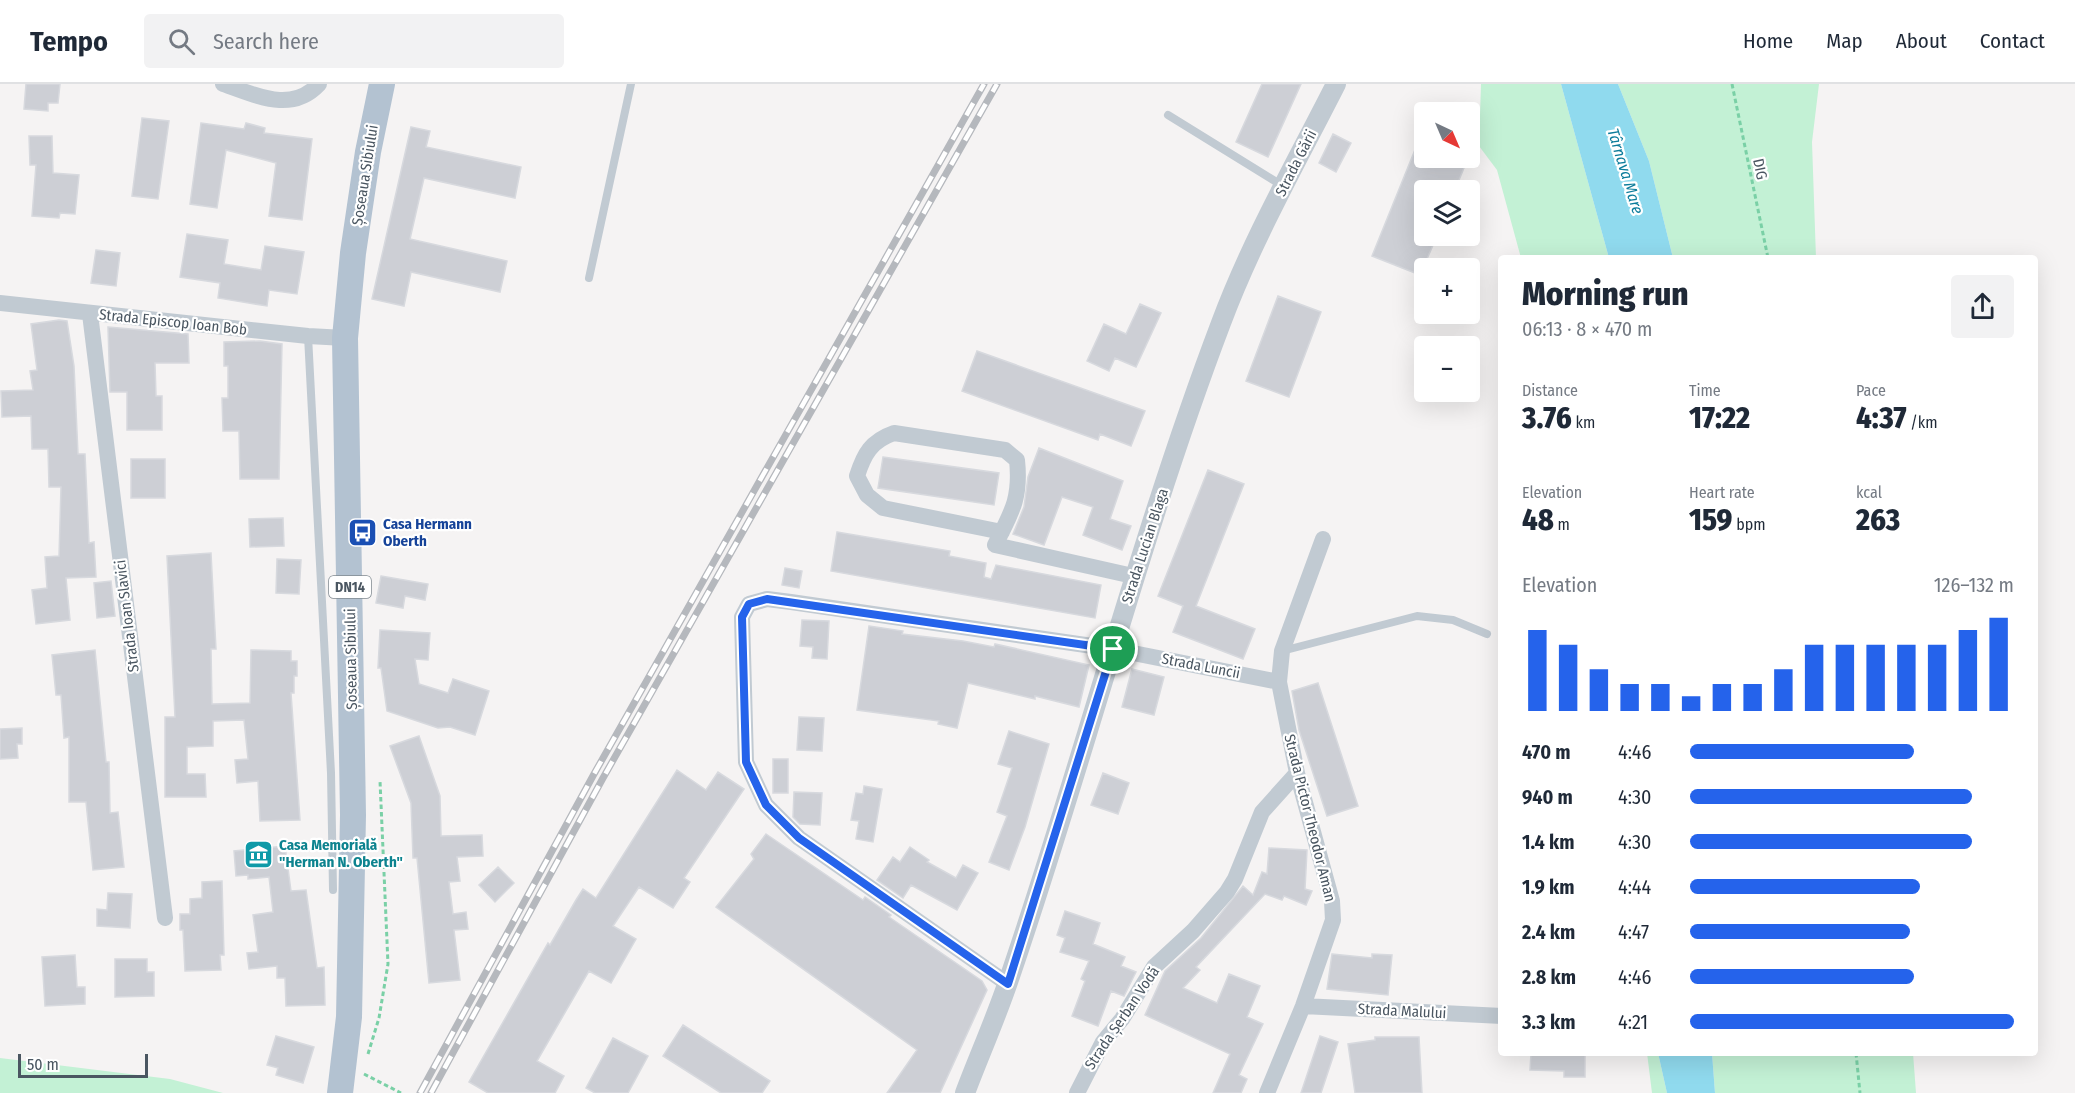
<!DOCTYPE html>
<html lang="en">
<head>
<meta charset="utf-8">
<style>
  body { margin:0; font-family:"Fira Sans Condensed",sans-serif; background:#f2f2f3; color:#1f2937; height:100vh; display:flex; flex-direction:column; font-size:22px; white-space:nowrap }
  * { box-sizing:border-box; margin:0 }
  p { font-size:20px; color:#747a83 }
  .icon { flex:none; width:33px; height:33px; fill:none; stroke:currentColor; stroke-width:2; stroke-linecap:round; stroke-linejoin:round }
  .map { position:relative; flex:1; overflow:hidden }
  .panel { position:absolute; left:1498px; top:171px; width:540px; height:801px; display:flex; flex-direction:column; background:#fff; border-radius:6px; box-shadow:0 6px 24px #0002 }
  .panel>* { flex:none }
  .needle { width:39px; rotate:136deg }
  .fabs { position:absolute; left:1414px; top:18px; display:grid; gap:12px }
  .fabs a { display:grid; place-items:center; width:66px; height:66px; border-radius:6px; background:#fff; box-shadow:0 6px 24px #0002; font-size:30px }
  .scale { position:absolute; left:18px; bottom:15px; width:130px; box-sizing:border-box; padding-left:6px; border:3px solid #4a5661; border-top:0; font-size:16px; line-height:21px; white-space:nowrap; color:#4a5661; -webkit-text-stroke:4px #fff; paint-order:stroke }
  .pin { position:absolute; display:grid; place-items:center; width:51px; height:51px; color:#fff; margin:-26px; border:3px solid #fff; border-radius:50%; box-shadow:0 2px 6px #0007 }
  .round { display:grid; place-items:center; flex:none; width:63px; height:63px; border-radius:6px; background:#f2f2f3 }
  .head { display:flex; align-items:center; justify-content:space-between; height:102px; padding:0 24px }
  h1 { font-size:33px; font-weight:800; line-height:45px }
  .stats { display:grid; grid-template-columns:repeat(3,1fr); gap:9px; height:102px; padding:6px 24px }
  .stats div { display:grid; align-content:center }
  .stats b { font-size:30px; font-weight:800 }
  .stats small { font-size:16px; font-weight:400 }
  .stats p { font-size:16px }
  .chart { height:168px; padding:12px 24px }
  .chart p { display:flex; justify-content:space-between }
  .chart svg { width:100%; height:108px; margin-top:6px; stroke:#2563eb; stroke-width:6 }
  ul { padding:0 24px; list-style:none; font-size:20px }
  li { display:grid; grid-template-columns:96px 72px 1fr; align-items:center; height:45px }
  li i { height:15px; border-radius:8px; background:#2563eb }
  header { display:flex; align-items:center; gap:36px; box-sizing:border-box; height:84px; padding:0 30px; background:#fff; border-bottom:2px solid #e0e1e3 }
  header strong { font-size:28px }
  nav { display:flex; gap:33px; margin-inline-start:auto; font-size:21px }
  .search { width:420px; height:54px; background:#f2f2f3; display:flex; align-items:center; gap:15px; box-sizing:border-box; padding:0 21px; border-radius:6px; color:#747a83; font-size:22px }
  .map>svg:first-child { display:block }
  .green { fill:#c3f1d5 }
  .water { fill:#90daee }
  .building { fill:#cdcfd5; stroke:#d7d9de; stroke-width:1.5 }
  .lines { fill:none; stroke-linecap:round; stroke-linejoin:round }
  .path { stroke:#7ad0a6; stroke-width:3; stroke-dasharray:4.5 3; stroke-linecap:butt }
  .service { stroke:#c1cad2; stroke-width:8 }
  .minor { stroke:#c1cad2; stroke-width:16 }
  .tertiary { stroke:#c1cad2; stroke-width:20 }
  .primary { stroke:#b3c2d1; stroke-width:26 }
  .rail-casing { stroke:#b5b8bd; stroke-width:7 }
  .rail { stroke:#fff; stroke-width:4.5; stroke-dasharray:14; stroke-linecap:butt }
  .route-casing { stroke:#fff; stroke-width:12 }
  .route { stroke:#2563eb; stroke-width:8 }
  .labels { text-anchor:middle; stroke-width:4.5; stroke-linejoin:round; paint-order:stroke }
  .shield { fill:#fff; stroke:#808990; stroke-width:1.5 }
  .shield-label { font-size:14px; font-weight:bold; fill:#4a5661 }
  .street-label { font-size:15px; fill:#4a5661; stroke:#fff }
  .transit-label { font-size:15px; font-weight:bold; fill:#164399; stroke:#fff; text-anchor:start }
  .culture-label { font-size:15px; font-weight:bold; fill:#0d838f; stroke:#fff; text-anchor:start }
  .water-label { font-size:16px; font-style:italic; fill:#0c7c9b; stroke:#fff }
</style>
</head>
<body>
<header>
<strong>Tempo</strong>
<div class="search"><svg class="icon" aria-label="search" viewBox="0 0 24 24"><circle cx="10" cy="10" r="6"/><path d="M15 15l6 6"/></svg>Search here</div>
<nav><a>Home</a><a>Map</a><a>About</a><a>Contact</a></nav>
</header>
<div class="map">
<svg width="2075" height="1009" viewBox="0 0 2075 1009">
  <rect width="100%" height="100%" fill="#f5f3f3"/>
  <path class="green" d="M1481,0H1561L1609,174H1521L1497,86L1479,62Z
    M1618,0H1819L1812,58L1816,174H1673L1649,77Z
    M1647,969H1658L1667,1009H1652Z
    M1712,969H1913L1916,1009H1715Z
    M0,974L170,995L223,1009H0Z"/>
  <path class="water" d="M1561,0H1618L1649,77L1673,174H1609Z
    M1658,969H1712L1715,1009H1667Z"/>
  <path class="building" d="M26,0H60L58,19H48V27L24,25Z
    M1262,0H1301L1268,73L1236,58Z
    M142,34L169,37L158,115L132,112Z
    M201,39L244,45L246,39L265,44L264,49L312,55L302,136L269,132L276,79L226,66L217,124L190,120Z
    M1425,41V74H1468L1455,106H1425V152H1437L1420,191L1372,172Z
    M411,43L430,47L426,63L521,83L515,114L424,94L410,155L507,177L500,208L411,188L404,222L372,215Z
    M1333,50L1351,59L1336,88L1319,79Z
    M29,52H52L53,89L79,91L75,130L60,129L59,134L32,132L36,81H30Z
    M187,150L228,156L224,180L261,186L265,162L304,168L297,210L269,206L267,222L218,214L220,199L180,193Z
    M96,166L120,169L116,202L91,199Z
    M1278,212L1321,228L1289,313L1246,297Z
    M1140,220L1161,229L1136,283L1115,274L1109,287L1087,277L1104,240L1126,250Z
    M59,236L67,237L74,282L78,370H85L89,459L94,458L96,493L66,494L70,536L36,540L32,506L47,504L45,473L59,472L61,403H49L48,365H32L31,332L2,333L1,307L33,306L30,287L37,286L31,240Z
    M108,243L188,250L189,279H155L156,312H162V346H127V308H110Z
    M260,257L282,260L279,395H240L239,347H223L222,314H228V282H224V258Z
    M977,267L1145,327L1131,362L1100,350L1098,356L962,307Z
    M1039,364L1123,397L1110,435L1131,442L1122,466L1083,451L1093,423L1062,413L1044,461L1013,450L1024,423L1028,393Z
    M883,373L999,389L994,421L878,404Z
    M131,375H165V414H131Z
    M1208,386L1244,400L1196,522L1255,545L1243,575L1173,548L1183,522L1158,512Z
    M283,434L284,462L250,463L249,435Z
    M837,448L950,467L949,472L986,479L984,493L991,495L996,481L1101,501L1095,534L831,487Z
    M211,469L216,565H211L212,620L250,619L251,566L291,567V577H297V592H294V609H291L300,736L260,737L258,697L237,699L235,676L248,675L244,636L213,637V662L187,663V690H205L206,713H165V633H175L167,472Z
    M277,475L301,476L299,510L276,509Z
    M785,484L802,487L799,504L782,501Z
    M381,492L428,500L425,516L405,512L403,524L376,519Z
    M111,497L115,532L97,534L94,499Z
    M802,536L829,537L827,575L812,574L813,563L800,562Z
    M869,542L903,547L902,550L963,557L994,563L995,560L1089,581L1079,623L1035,612V615L968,599L957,644L938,640L939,637L857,626Z
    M380,546L430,549L428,576L415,575L419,600L448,609L453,595L489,607L475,651L450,643L438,644L387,627L381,584H378Z
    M95,566L106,678H109L110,729L118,728L124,783L93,786L86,718H69V653L64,654L61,611H56L52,571Z
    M1132,585L1164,593L1154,631L1122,623Z
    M1318,599L1358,722L1327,732L1299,646L1292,607Z
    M799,633L824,634L822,667L797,666Z
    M22,644V660H17L18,674L0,675V645Z
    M1009,647L1049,660L1025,743L1009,786L989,778L1007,732L997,728L1012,684L998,680Z
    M419,652L440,712L441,752L482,751L483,772L457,773L460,797L449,798L453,830L466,828L468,845L454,846L460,896L429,899L417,774H413L411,719L390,662Z
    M773,675H788V709H773Z
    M677,686L706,706L718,688L744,705L684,794L690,798L673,824L639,803L613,842L636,855L611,899L589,887L537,977L564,992L555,1009H488L469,998L548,859L550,861L576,816L583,805L596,814Z
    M1103,689L1129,699L1118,730L1091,721Z
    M864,702L882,705L873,758L856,755L859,737L851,736L856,709L863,710Z
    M794,708L822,709L820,741L800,740L793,733Z
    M766,750L863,816L865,813L891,831L889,833L982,897L987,906L940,1009H887L917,966L716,823L754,775L751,770Z
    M285,762L291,807L306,806L317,884L324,883L325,921L286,922L285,894H277V882L249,885L247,869L258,868L253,831L273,828L269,793L248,795V791L236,792L234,767Z
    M910,763L929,776L927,778L956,794L963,781L978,789L957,826L911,801L903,814L877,796L893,773L900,778Z
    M1269,764L1307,766L1305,805L1312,807L1306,821L1284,812L1282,816L1265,810L1196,883L1200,886L1183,904L1217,919L1229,890L1260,902L1247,933L1263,940L1239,991L1247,995L1241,1009H1213L1230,970L1145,931L1165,887L1201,854L1243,802L1253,811L1262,788L1267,790Z
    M498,783L514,799L495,818L479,801Z
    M222,797L224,871H220L221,886L185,887L183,846H180V830H190V815L202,814V798Z
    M108,809L132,810L130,844L97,842V825L107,826Z
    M1065,827L1100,839L1093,860L1125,873L1121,882L1136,888L1124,912L1111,907L1098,942L1072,932L1085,897L1081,895L1089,877L1060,868L1065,854L1057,851Z
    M1332,870L1372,874V870L1392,871L1388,911L1327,905Z
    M75,871L77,903H85V920L45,922L42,873Z
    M115,875H147V888H154V912L115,913Z
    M683,941L770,997L762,1009H721L663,972Z
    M276,952L314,963L303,999L276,991L278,984L267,981Z
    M1320,952L1338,958L1321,1009H1301Z
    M1375,953H1419L1422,1009H1355L1348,960L1375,956Z
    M613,954L648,972L628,1009H595L586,1004Z
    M1531,969H1585V993H1564V987L1530,986Z"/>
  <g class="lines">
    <path class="path" d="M1732,0L1768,174
      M1856,969L1860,1009
      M368,970L379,934L388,880L380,697
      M364,990L401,1009"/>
    <path class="service" d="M1168,31L1283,102
      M589,194L631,0
      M308,252L331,689L333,806
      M1282,567L1417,532L1453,536L1487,550"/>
    <path class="minor" d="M223,0C256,11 291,30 319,0
      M0,219L308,252L345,254
      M90,230L165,834
      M1002,448L883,424L867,411L857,392C864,370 871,357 894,349L1005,366L1017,376C1021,414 1012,428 995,461L1133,492
      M1008,900L799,754L766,721L746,678L742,533L749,520L767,515L791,518L1113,565L1279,598
      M1303,922L1502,932
      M1077,1009L1103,958L1122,935L1154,883L1193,847L1227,808L1235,795L1262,728L1297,689
      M1267,1009L1303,922L1333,836L1332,817L1297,689L1279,598L1282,567L1323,455"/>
    <path class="tertiary" d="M965,1009C979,972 995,936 1008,898C1083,680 1139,455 1221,239C1252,156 1296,79 1336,0"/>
    <path class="primary" d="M340,1009L349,933L353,731L345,254L353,169L368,68L382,0"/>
    <defs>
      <path id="rail" d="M420,1009L594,690L984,0
        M431,1009L603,694L997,0"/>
    </defs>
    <use href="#rail" class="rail-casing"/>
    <use href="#rail" class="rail"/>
  </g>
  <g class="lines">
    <defs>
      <path id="route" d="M767,515L1113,565L1008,900L799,754L766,721L746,678L742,533L749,520Z"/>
    </defs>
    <use href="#route" class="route-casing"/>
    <use href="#route" class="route"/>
  </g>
  <defs>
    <symbol id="bus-square" viewBox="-11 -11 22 22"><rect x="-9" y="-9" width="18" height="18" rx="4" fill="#1a4fb4" stroke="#fff"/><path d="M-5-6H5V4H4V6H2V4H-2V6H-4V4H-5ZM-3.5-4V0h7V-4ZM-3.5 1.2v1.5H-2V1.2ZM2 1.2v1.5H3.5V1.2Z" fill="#fff"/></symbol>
    <symbol id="museum-square" viewBox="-11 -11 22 22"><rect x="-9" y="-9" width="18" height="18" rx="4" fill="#0f9aa8" stroke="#fff"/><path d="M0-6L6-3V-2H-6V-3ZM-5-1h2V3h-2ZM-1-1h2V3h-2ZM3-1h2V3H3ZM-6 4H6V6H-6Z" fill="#fff"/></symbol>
  </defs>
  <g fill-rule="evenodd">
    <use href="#bus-square" x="346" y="432" width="33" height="33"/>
    <use href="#museum-square" x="242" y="754" width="33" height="33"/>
  </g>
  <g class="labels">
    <rect class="shield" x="329" y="492" width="42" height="22" rx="4.5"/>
    <g class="shield-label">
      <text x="350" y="508">DN14</text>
    </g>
    <g class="street-label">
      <text transform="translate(1296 79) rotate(-63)" y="5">Strada Gării</text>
      <text transform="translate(1760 85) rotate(78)" y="5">DIG</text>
      <text transform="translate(365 91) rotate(-81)" y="5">Șoseaua Sibiului</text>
      <text transform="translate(173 238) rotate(6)" y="5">Strada Episcop Ioan Bob</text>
      <text transform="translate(1145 462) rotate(-72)" y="5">Strada Lucian Blaga</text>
      <text transform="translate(127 532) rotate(-97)" y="5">Strada Ioan Slavici</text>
      <text transform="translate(351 575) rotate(-91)" y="5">Șoseaua Sibiului</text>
      <text transform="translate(1201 582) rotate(11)" y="5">Strada Luncii</text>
      <text transform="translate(1310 734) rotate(76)" y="5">Strada Pictor Theodor Aman</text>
      <text transform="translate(1402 927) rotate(3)" y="5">Strada Malului</text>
      <text transform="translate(1122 934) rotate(-56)" y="5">Strada Șerban Vodă</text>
    </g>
    <g class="transit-label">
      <text x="383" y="445">Casa Hermann<tspan x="383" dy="17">Oberth</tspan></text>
    </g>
    <g class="culture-label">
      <text x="279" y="766">Casa Memorială<tspan x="279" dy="17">"Herman N. Oberth"</tspan></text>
    </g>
    <g class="water-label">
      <text transform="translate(1626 87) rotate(73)" y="6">Târnava Mare</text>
    </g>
  </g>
</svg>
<div class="fabs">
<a><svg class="needle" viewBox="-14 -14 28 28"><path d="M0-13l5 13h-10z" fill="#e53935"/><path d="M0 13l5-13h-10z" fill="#747a83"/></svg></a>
<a><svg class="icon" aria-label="layers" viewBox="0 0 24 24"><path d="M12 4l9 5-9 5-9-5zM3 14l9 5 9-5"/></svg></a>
<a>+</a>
<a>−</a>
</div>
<div class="scale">50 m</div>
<div class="pin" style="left:1113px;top:565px;background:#1e9e55"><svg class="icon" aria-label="arrive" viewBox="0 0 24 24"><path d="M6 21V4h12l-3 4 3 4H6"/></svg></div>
<section class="panel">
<div class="head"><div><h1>Morning run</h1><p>06:13 · 8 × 470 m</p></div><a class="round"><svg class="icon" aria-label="share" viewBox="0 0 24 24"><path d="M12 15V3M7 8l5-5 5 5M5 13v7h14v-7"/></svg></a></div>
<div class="stats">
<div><p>Distance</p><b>3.76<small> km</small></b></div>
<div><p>Time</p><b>17:22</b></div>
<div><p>Pace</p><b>4:37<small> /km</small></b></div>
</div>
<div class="stats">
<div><p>Elevation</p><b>48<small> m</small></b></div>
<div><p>Heart rate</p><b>159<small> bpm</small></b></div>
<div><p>kcal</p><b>263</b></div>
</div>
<div class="chart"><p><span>Elevation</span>126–132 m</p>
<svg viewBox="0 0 160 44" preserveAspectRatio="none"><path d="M5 44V11M15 44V17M25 44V27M35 44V33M45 44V33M55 44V38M65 44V33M75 44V33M85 44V27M95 44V17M105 44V17M115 44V17M125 44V17M135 44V17M145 44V11M155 44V6"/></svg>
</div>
<ul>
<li><b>470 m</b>4:46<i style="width:69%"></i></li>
<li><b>940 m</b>4:30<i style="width:87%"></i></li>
<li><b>1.4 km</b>4:30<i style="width:87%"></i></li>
<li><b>1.9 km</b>4:44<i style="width:71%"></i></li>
<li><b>2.4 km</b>4:47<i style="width:68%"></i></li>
<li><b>2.8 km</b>4:46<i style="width:69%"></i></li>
<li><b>3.3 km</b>4:21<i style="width:100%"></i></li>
</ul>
</section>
</div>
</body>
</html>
